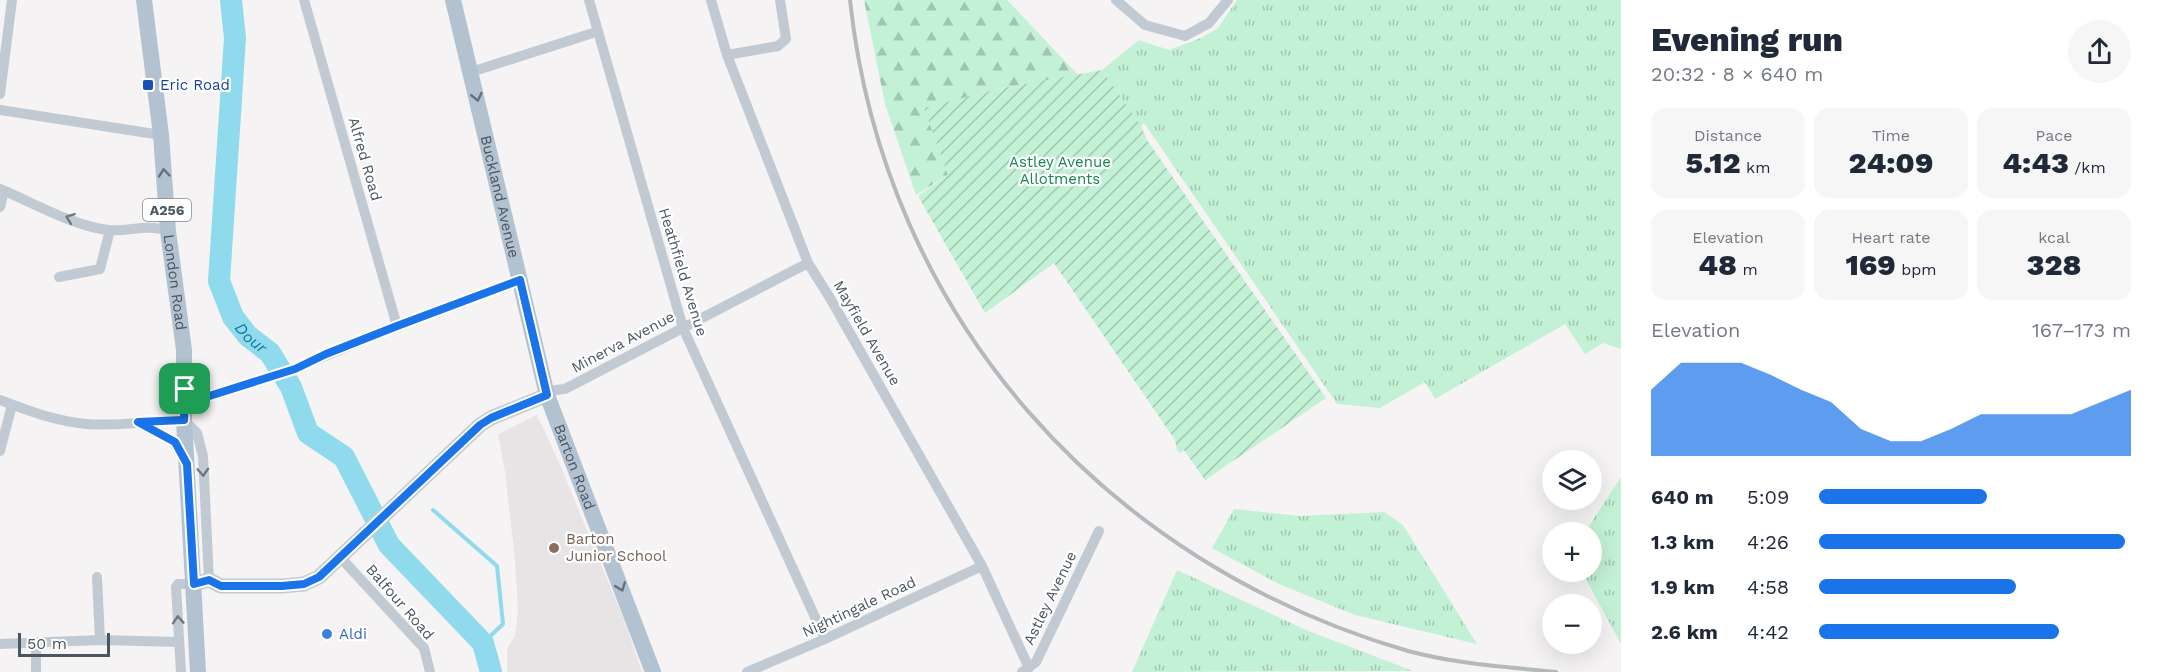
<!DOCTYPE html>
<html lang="en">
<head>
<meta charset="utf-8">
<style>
  body { margin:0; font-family:"Work Sans",sans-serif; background:#f6f6f7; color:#1f2937; height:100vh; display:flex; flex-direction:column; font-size:22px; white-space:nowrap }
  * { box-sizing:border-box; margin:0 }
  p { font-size:20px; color:#747a83 }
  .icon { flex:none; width:33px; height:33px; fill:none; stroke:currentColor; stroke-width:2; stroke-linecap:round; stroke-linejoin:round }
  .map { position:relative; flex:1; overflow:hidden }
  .details { display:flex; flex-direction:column; background:#fff; width:540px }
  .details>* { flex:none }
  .controls { position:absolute; left:1542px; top:450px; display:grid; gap:12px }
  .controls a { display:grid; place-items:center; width:60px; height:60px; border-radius:50%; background:#fff; box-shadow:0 6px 24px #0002; font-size:30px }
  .scale { position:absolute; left:18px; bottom:15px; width:92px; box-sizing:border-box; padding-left:6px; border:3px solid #4a5661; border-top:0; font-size:16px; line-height:21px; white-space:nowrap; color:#4a5661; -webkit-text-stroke:4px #fff; paint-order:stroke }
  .pin { position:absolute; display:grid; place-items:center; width:51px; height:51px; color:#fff; margin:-26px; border-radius:12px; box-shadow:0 3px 9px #0006 }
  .round { display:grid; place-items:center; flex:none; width:63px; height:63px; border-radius:32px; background:#f6f6f7 }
  .head { display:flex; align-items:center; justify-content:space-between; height:102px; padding:0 30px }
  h1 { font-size:33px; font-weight:800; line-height:45px }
  .stats { display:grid; grid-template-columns:repeat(3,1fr); gap:9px; height:102px; padding:6px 30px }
  .stats div { display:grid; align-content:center; border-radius:15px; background:#f6f6f7; text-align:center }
  .stats b { font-size:30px; font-weight:800 }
  .stats small { font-size:16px; font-weight:400 }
  .stats p { font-size:16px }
  .chart { height:168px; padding:12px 30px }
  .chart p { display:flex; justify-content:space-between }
  .chart svg { width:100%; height:108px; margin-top:6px; fill:#1a73e8; opacity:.7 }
  ul { padding:0 30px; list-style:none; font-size:20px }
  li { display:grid; grid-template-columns:96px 72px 1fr; align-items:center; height:45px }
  li i { height:15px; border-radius:8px; background:#1a73e8 }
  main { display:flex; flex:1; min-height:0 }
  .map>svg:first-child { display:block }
  .education { fill:#e6e4e5 }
  .grass { fill:url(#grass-tufts) }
  .forest { fill:url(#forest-firs) }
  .garden { fill:url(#garden-furrows) }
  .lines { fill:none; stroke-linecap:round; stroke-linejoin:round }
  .stream { stroke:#90daee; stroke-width:4 }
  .river { stroke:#90daee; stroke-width:22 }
  .street { stroke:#c1cad2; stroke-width:10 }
  .secondary { stroke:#c1cbd6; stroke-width:15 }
  .primary { stroke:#b3c2d1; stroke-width:16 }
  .rail { stroke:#b5b8bd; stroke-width:4 }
  .oneway { stroke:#64717d }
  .oneway2 { stroke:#6e7983 }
  .route-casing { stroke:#fff; stroke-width:12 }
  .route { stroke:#1a73e8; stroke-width:8 }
  .transit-dot { fill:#1a4fb4; stroke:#fff; stroke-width:2 }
  .education-dot { fill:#8d6e63; stroke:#fff; stroke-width:2 }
  .shop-dot { fill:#3f7fe0; stroke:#fff; stroke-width:2 }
  .labels { text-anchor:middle; stroke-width:4.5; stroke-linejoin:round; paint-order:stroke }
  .shield { fill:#fff; stroke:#808990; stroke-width:1.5 }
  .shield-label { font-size:14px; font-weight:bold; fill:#4a5661 }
  .transit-label { font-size:15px; fill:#164399; stroke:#fff; text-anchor:start }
  .street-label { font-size:15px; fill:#4a5661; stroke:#fff }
  .park-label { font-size:15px; fill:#17864f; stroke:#fff }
  .education-label { font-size:15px; fill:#785e54; stroke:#fff; text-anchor:start }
  .shop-label { font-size:15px; fill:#366cbe; stroke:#fff; text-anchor:start }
  .water-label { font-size:16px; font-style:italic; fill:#0c7c9b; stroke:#fff }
</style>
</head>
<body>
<main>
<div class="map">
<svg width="1621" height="672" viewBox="0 0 1621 672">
  <defs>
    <pattern id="grass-tufts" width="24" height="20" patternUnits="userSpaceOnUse" patternTransform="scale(1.5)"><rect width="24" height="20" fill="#c3f1d5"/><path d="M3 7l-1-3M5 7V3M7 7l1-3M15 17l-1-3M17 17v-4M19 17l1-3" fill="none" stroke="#a0c6b0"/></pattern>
    <pattern id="forest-firs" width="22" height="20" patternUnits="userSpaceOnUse" patternTransform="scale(1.5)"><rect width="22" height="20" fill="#c3f1d5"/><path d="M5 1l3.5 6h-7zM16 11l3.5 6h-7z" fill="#a0c6b0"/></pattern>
    <pattern id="garden-furrows" width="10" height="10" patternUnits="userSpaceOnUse" patternTransform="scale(1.5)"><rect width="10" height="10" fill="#c3f1d5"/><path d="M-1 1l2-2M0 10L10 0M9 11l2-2" fill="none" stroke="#a0c6b0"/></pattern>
  </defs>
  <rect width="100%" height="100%" fill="#f5f3f3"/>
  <path class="education" d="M537,415L558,460L624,620L642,672H507V649L515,635L518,610L515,560L505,472L498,434Z"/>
  <path class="grass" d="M1237,0H1621V349L1603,343L1585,354L1565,324L1435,399L1425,382L1380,408L1337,404L1144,123L1141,126L1102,70L1139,40L1169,50L1201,38L1218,28Z
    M1621,477V644L1582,572H1592V532H1585Z
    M1234,509L1300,516L1384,512L1403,525L1477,644L1355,615L1279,584L1212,548Z
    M1177,570L1306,630L1413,671L1132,672Z"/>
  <path class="forest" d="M864,0H1007L1078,75L997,89L925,109L948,175L916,195L885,104Z"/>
  <path class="garden" d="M1102,70L1141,126L1147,140L1326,398L1205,480L1184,450L1180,453L1177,450L1175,440L1054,263L985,313L918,196L948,175L924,108L997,89Z"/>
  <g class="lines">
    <path class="stream" d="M433,510L497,566L503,624L483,643"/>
    <path class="river" id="s1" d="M231,0L235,38L219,281L233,317L248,336L270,353L291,387L308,433L344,457L389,545L483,643L491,672"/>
    <path class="street" d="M304,0L397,326
      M589,0L683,328L825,639
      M711,0L727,55L808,263L830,298L982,566L1029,668
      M1116,0L1145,25L1185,36L1209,23L1228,0
      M727,55L778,46L786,39L780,0
      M471,72L596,32
      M0,94L12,0
      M0,110L161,135
      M0,189C32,202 75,227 109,230C130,232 146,223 168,231
      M0,207L4,191
      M59,277L100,269L110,230
      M185,389L203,397L295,369L397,326L520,280
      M547,395L555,390L565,389L808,263
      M0,400C28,411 56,421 86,424C118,427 152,420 184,420L197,433L203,456L209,580
      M138,422L175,442L183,457
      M0,451L12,405
      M340,557L424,648L430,672
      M97,577L100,640
      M0,644L100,640L179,642
      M36,672V642
      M181,672L176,587L178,584H194
      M747,672L825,639L982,566
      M1022,672L1036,662L1099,531"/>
    <path class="secondary" d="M194,584L209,580L221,586H282L304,584L319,577L480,425L491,418L547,395"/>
    <g class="primary">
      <path id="s2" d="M144,0L161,135L168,231L184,350V420L198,672"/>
      <path id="s3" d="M453,0L547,395L653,672"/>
    </g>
    <path class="rail" d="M850,0C884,317 1105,563 1408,651C1456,664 1507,667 1556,672"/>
  </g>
  <defs><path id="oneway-chevron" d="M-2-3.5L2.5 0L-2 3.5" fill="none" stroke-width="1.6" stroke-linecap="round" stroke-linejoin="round" transform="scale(1.5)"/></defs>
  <g class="oneway">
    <use href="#oneway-chevron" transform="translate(477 97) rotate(77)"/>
    <use href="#oneway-chevron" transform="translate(164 173) rotate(-95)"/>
    <use href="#oneway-chevron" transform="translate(621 587) rotate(69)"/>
  </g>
  <g class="oneway2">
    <use href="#oneway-chevron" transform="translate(70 218) rotate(-159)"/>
    <use href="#oneway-chevron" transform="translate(203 472) rotate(87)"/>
    <use href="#oneway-chevron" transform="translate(178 620) rotate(-94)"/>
  </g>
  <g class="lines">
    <defs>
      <path id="route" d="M520,280L547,395L491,418L480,425L319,577L304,584L282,586H221L209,580L194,584L187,464L175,442L138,422L184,420L185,389L203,398L295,369L326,354L397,326Z"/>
    </defs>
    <use href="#route" class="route-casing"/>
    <use href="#route" class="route"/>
  </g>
  <rect class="transit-dot" x="142" y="79" width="12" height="12" rx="3"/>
  <circle class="education-dot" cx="554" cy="548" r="6"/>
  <circle class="shop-dot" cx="327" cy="634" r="6"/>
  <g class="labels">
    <rect class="shield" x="143" y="199" width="48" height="22" rx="4.5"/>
    <g class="shield-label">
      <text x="167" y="215">A256</text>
    </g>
    <g class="transit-label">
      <text x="160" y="90">Eric Road</text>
    </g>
    <g class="street-label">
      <text transform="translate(365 159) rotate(74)" y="5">Alfred Road</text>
      <text dy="5" stroke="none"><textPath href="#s3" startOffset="202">Buckland Avenue</textPath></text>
      <text transform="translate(683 272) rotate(73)" y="5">Heathfield Avenue</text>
      <text dy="5" stroke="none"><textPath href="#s2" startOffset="284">London Road</textPath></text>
      <text transform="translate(867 333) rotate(60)" y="5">Mayfield Avenue</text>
      <text transform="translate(623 342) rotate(-28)" y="5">Minerva Avenue</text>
      <text dy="5" stroke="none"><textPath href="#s3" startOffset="483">Barton Road</textPath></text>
      <text transform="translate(1050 598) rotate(-64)" y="5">Astley Avenue</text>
      <text transform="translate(400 602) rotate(49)" y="5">Balfour Road</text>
      <text transform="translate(859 607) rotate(-25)" y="5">Nightingale Road</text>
    </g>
    <g class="park-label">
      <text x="1060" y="167">Astley Avenue<tspan x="1060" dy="17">Allotments</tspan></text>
    </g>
    <g class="education-label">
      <text x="566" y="544">Barton<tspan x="566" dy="17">Junior School</tspan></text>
    </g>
    <g class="shop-label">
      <text x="339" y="639">Aldi</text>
    </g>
    <g class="water-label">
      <text dy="6" stroke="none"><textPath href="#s1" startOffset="348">Dour</textPath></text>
    </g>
  </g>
</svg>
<div class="controls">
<a><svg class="icon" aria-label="layers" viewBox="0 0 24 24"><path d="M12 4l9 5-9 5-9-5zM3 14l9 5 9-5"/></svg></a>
<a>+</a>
<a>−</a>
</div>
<div class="scale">50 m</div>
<div class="pin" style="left:185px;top:389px;background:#1e9e55"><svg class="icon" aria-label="arrive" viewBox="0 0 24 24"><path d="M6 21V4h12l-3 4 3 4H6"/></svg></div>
</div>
<section class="details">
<div class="head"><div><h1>Evening run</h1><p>20:32 · 8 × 640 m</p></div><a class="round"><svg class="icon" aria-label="share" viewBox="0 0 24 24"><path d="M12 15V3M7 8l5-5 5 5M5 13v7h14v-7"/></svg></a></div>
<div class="stats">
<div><p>Distance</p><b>5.12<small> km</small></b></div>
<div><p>Time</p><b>24:09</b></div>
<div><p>Pace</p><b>4:43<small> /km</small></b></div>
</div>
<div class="stats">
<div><p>Elevation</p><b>48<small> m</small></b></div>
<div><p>Heart rate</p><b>169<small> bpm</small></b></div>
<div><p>kcal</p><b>328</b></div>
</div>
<div class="chart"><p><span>Elevation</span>167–173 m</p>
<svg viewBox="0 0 160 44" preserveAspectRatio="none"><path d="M0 44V17L10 6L20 6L30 6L40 11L50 17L60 22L70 33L80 38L90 38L100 33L110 27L120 27L130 27L140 27L150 22L160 17V44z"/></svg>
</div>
<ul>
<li><b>640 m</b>5:09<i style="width:54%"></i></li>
<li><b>1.3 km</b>4:26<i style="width:98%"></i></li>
<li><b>1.9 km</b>4:58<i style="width:63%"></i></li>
<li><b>2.6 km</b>4:42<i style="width:77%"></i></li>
</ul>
</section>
</main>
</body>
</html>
